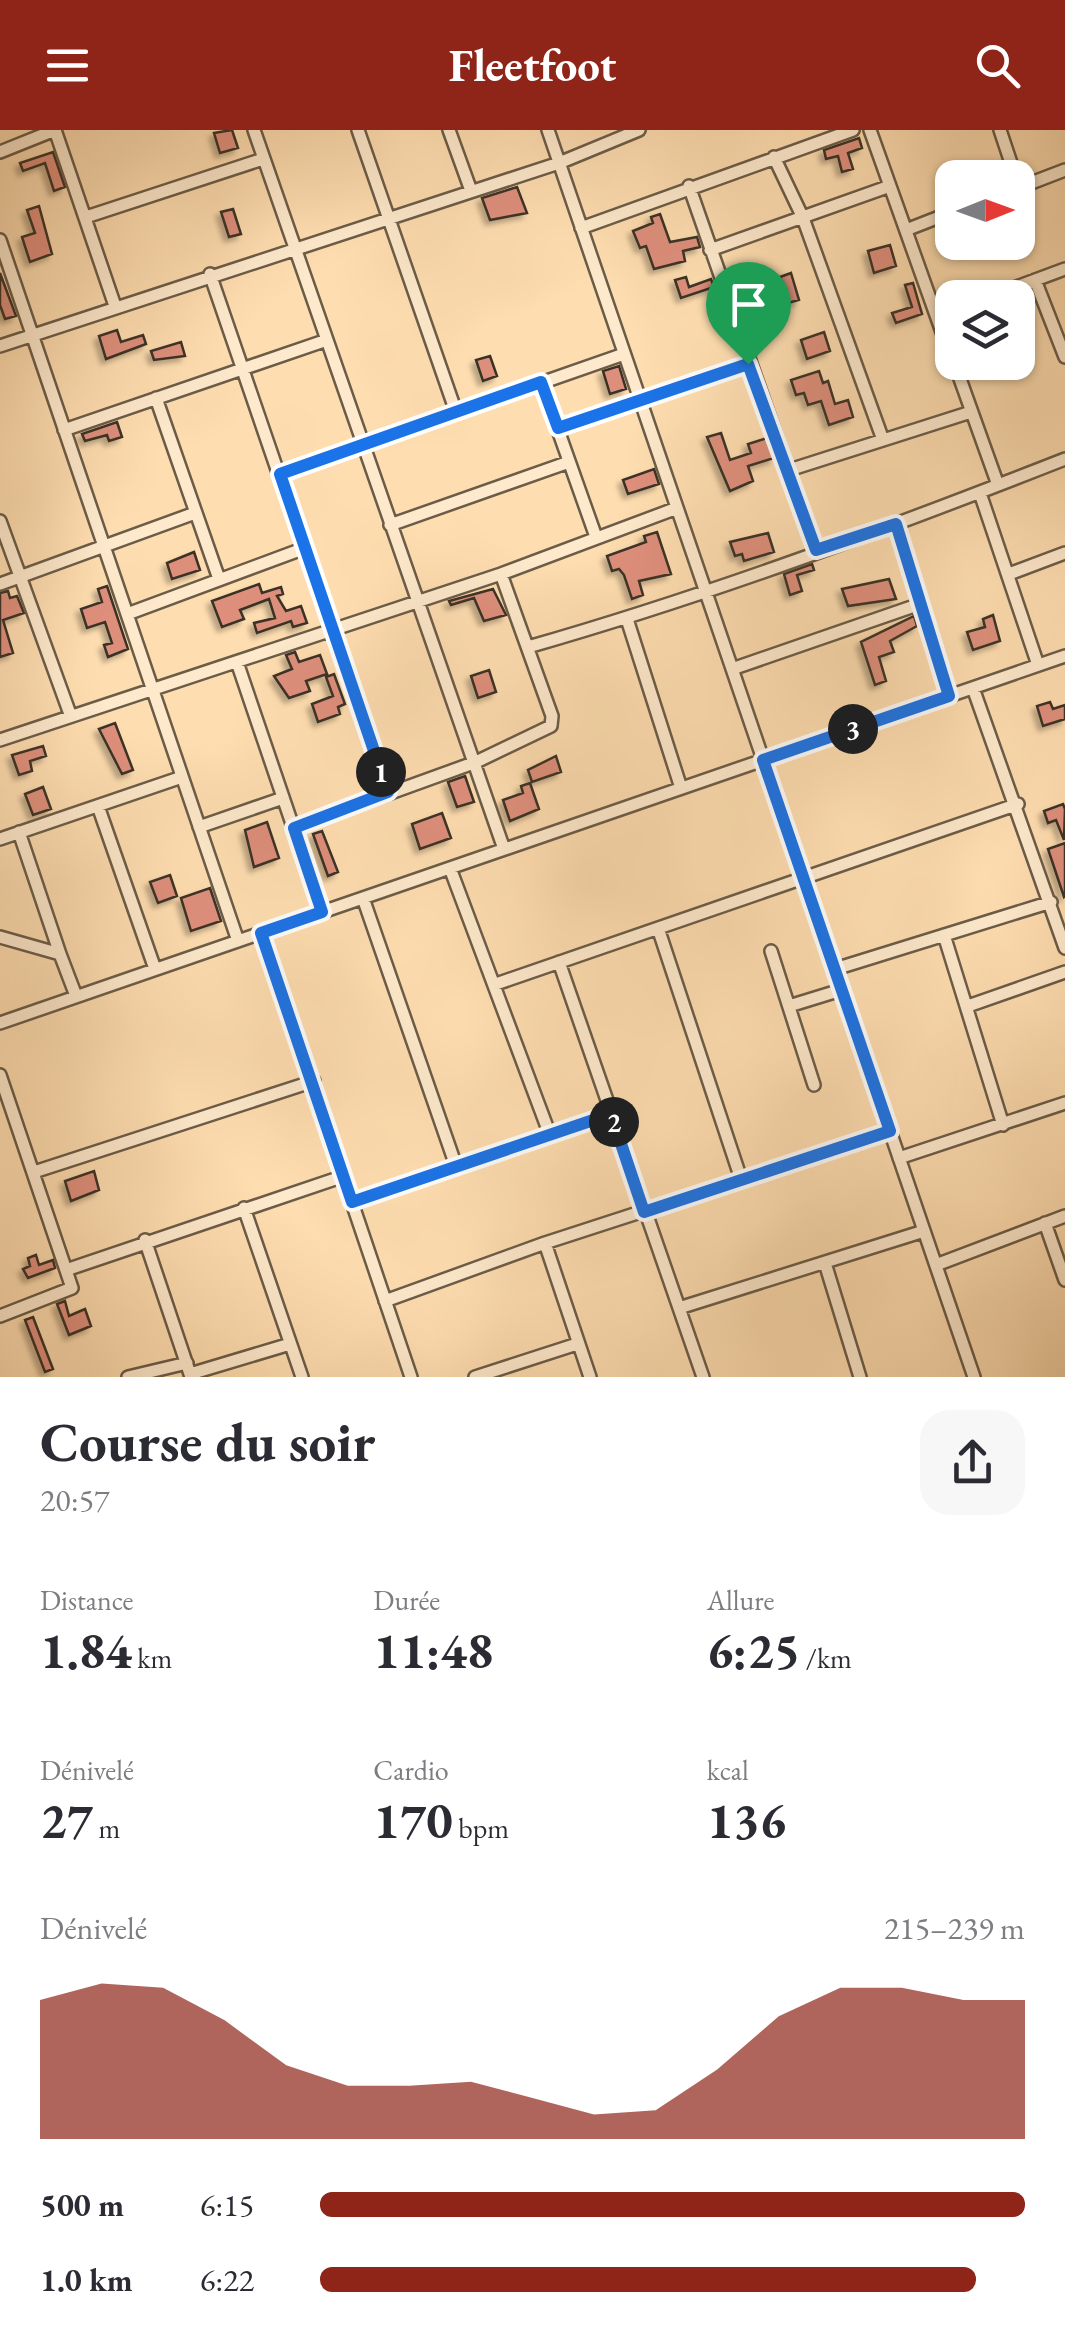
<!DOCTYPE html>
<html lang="fr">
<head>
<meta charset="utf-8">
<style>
  body { margin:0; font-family:"EB Garamond",serif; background:#f7f7f7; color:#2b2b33; height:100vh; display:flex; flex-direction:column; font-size:38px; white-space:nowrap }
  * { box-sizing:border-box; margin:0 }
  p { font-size:32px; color:#7c7c81 }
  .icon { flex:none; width:55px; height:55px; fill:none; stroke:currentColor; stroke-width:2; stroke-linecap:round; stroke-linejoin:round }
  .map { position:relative; height:1247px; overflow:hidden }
  .details { display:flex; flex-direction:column; background:#fff; flex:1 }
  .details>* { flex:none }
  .needle { width:65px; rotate:89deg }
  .fabs { position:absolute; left:935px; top:30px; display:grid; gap:20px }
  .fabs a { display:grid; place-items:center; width:100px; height:100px; border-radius:20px; background:#fff; box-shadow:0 2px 8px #0004; font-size:50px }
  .pin { position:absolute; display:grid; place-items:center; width:85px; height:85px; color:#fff; margin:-102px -42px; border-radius:50% 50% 50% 0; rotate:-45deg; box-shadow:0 0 10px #0007 }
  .pin .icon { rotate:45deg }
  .km { position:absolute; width:50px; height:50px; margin:-25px; border-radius:50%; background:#222; color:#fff; font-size:28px; line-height:50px; text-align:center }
  .round { display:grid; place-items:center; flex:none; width:105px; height:105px; border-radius:30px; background:#f7f7f7 }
  .headline { display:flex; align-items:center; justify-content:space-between; height:170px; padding:0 40px }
  h1 { font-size:55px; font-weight:700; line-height:75px }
  .stats { display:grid; grid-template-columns:repeat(3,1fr); gap:15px; height:170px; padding:10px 40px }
  .stats div { display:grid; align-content:center }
  .stats b { font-size:50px; font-weight:700 }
  .stats small { font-size:28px; font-weight:400 }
  .stats p { font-size:28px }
  .chart { height:280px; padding:20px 40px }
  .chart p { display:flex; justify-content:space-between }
  .chart svg { width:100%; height:180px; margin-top:10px; fill:#8f2418; opacity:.7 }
  ul { padding:0 40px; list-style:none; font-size:32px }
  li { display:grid; grid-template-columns:160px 120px 1fr; align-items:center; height:75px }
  li i { height:25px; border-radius:12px; background:#8f2418 }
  header { display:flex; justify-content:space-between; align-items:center; height:130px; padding:0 40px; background:#8f2418; color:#fff; font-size:45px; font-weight:700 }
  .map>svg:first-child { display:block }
  .building { fill:#de8f7c; stroke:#3a3126; stroke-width:2.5; filter:url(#shadow) }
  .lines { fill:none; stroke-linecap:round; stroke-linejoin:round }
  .minor-casing { stroke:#6b5c48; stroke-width:16 }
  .minor { stroke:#fee9cc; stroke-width:11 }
  .route-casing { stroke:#fff; stroke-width:20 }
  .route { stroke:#1a73e8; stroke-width:12 }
</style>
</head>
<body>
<header><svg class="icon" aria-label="menu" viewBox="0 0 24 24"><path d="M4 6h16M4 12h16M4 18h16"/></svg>Fleetfoot<svg class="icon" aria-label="search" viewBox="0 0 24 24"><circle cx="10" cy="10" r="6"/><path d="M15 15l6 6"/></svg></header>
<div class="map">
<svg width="1065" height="1247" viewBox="0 0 1065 1247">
  <defs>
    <filter id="shadow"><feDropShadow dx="-4.5" dy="4.5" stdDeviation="2.5" flood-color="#0004"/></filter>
  </defs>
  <rect width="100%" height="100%" fill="#feddb0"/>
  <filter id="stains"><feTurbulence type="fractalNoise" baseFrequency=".002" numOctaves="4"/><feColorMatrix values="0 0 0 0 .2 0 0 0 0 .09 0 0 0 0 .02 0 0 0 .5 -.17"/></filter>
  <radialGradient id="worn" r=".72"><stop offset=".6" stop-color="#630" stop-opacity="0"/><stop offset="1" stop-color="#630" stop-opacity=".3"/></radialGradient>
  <path class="building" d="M232,0L238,18L220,23L214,3Z
    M859,8L862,18L848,23L853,39L842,42L838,26L826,29L824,20Z
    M53,22L65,57L54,61L45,33L23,41L20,33Z
    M517,57L527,83L490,90L482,68Z
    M39,76L52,124L30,132L22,107L35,103L27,80Z
    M233,79L241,104L229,107L221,82Z
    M660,84L670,112L697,107L700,117L683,121L685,131L654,139L646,116L640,118L633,101L653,93L651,87Z
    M890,115L896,136L874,143L868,121Z
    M0,143L16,186L5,189L0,175Z
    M791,143L799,170L788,173L780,147Z
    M686,147L689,157L711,149L714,157L681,168L675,150Z
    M913,153L922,184L896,193L892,183L912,177L905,155Z
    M117,200L121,212L143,205L146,214L106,229L99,206Z
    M824,202L830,221L807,229L801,210Z
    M181,212L185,226L154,230L151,221Z
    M490,226L497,246L483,251L476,230Z
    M619,236L626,259L610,264L603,241Z
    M819,241L823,253L828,251L835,274L848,270L853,287L829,295L821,271L808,275L804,263L796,265L791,250Z
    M117,292L122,307L109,311L107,305L85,311L82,304Z
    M721,303L730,330L751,323L748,314L767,308L774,328L748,336L753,351L730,361L707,307Z
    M654,339L659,354L628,364L623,350Z
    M657,402L671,444L639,451L643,465L632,469L624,445L619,439L612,441L607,426L646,412L644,406Z
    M768,403L774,422L744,431L742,424L735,426L730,412Z
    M194,422L200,440L172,449L167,433Z
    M812,434L814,440L797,445L802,461L790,465L784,444Z
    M889,449L896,469L848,476L842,459Z
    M259,454L262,463L281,457L283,464L277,466L286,481L301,476L307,493L293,497L291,491L257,503L254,493L275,488L269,469L240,480L244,489L222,497L212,471Z
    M107,456L128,519L108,527L104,515L112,513L105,492L87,498L81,479L102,472L98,459Z
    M493,459L506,485L484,491L474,468L451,475L449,471Z
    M8,461L10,468L17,466L24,483L3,490L13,523L0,527V463Z
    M993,485L1000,511L973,520L967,502L985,497L983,489Z
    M914,486L917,496L890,511L894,522L879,527L886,551L875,555L861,512Z
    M295,522L299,532L320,525L327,544L306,551L310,561L289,568L274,546L292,539L286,525Z
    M489,540L496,562L478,568L471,546Z
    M334,544L345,574L338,577L340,584L318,592L312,574L333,566L326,547Z
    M1050,572L1053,579L1065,575V589L1043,596L1037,576Z
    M115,593L133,640L122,644L99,599Z
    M43,616L46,626L30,631L32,641L19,645L12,625Z
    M556,626L561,642L532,652L528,640Z
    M465,646L474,672L457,677L448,652Z
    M530,653L539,679L510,691L503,670L523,663L521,656Z
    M43,657L51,679L33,685L25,664Z
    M1063,674L1065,679L1064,710L1056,690L1048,693L1044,681Z
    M442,683L451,708L420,719L412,694Z
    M267,692L279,728L254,737L245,700Z
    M322,701L338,742L328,746L313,704Z
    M1065,713V766L1064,767L1048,719Z
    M170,745L177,766L158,773L150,752Z
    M210,758L221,791L191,801L181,768Z
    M94,1041L99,1060L71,1071L65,1051Z
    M36,1125L39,1135L53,1130L55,1138L28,1148L23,1139L30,1136L28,1128Z
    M65,1171L69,1186L85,1179L91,1196L69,1205L57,1174Z
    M33,1187L53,1239L45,1242L25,1190Z"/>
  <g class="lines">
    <defs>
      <path id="minor" d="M55,0L115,176
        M254,0L504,719
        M358,0L456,282
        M449,0L470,58
        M548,0L974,1247
        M870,0L952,230
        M1000,0L1016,48
        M0,22L55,0
        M774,27L803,88L883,310
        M689,56L816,420
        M1018,58L1065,40
        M86,87L263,29
        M581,98L853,0
        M906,100L952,82
        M0,110L238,811
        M710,120L890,56
        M210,144L388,663
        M1035,150L1065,227
        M987,168L1065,139
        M0,216L559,33L639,0
        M954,232L998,355
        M541,252L596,407
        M156,268L219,449
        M557,299L748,233
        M64,300L324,211
        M786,341L971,282
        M280,344L624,224
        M980,363L1038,535
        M0,391L70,584
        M390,395L569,332
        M896,395L949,566
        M1009,444L1065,423
        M0,454L195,383
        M130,483L305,418
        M627,489L681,658
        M528,517C710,465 889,398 1065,329
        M237,532L322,782
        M732,539L920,474
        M973,558L1065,818
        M0,610L501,444L677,378
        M98,676L155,839
        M199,697L283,668
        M294,698L476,632L551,596L552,586L501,444
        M19,702L60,824
        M0,709L182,647
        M450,738L550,1005
        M363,768L456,1036
        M658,798L741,1049
        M261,803L411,1247
        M944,805L1003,995
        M0,807L60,824L76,866
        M771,821L814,955
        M559,832L703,1247
        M835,839L1051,772
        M496,854L1018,674
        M789,876L841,860
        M968,876L1065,842
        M0,893L1065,526
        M0,945L72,1158L0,1186
        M899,1028L1065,973
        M34,1042L314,951
        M352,1072L611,985
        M244,1078L302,1247
        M1045,1093L1065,1150
        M145,1110L191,1247
        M545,1113L590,1247
        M825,1133L860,1247
        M936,1135L1065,1086
        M66,1140L344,1046
        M385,1171L545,1113L890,1001
        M679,1178L924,1101
        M190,1244L290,1214
        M128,1247L187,1233
        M475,1247L577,1214"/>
    </defs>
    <use href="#minor" class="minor-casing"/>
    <use href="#minor" class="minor"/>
  </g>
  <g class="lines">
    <defs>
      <path id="route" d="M748,234L816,420L896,394L949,566L763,630L890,1001L644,1082L611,984L352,1072L261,803L322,782L294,698L388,662L280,344L541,252L558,298Z"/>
    </defs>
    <use href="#route" class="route-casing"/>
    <use href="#route" class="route"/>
  </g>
  <rect width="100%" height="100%" filter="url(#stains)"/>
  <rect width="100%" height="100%" fill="url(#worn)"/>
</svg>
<div class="fabs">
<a><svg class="needle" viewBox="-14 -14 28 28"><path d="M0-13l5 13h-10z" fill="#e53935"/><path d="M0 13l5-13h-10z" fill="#7c7c81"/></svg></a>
<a><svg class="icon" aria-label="layers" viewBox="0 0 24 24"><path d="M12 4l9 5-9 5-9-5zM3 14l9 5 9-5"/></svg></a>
</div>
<div class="pin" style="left:748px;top:234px;background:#1e9e55"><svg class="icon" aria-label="arrive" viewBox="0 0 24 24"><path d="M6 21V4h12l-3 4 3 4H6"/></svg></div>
<b class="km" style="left:381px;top:642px">1</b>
<b class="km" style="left:614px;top:992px">2</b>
<b class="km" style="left:853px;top:599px">3</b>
</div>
<section class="details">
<div class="headline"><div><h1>Course du soir</h1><p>20:57</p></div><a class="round"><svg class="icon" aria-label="share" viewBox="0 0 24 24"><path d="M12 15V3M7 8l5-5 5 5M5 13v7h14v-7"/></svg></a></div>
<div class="stats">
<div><p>Distance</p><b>1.84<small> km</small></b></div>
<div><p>Durée</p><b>11:48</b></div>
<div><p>Allure</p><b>6:25<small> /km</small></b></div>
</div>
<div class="stats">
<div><p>Dénivelé</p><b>27<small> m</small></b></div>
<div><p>Cardio</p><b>170<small> bpm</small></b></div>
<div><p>kcal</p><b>136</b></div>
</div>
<div class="chart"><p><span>Dénivelé</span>215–239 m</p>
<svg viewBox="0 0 160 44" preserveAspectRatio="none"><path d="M0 44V10L10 6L20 7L30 15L40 26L50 31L60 31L70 30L80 34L90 38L100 37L110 27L120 14L130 7L140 7L150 10L160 10V44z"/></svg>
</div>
<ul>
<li><b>500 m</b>6:15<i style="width:100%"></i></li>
<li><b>1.0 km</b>6:22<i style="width:93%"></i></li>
</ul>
</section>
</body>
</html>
